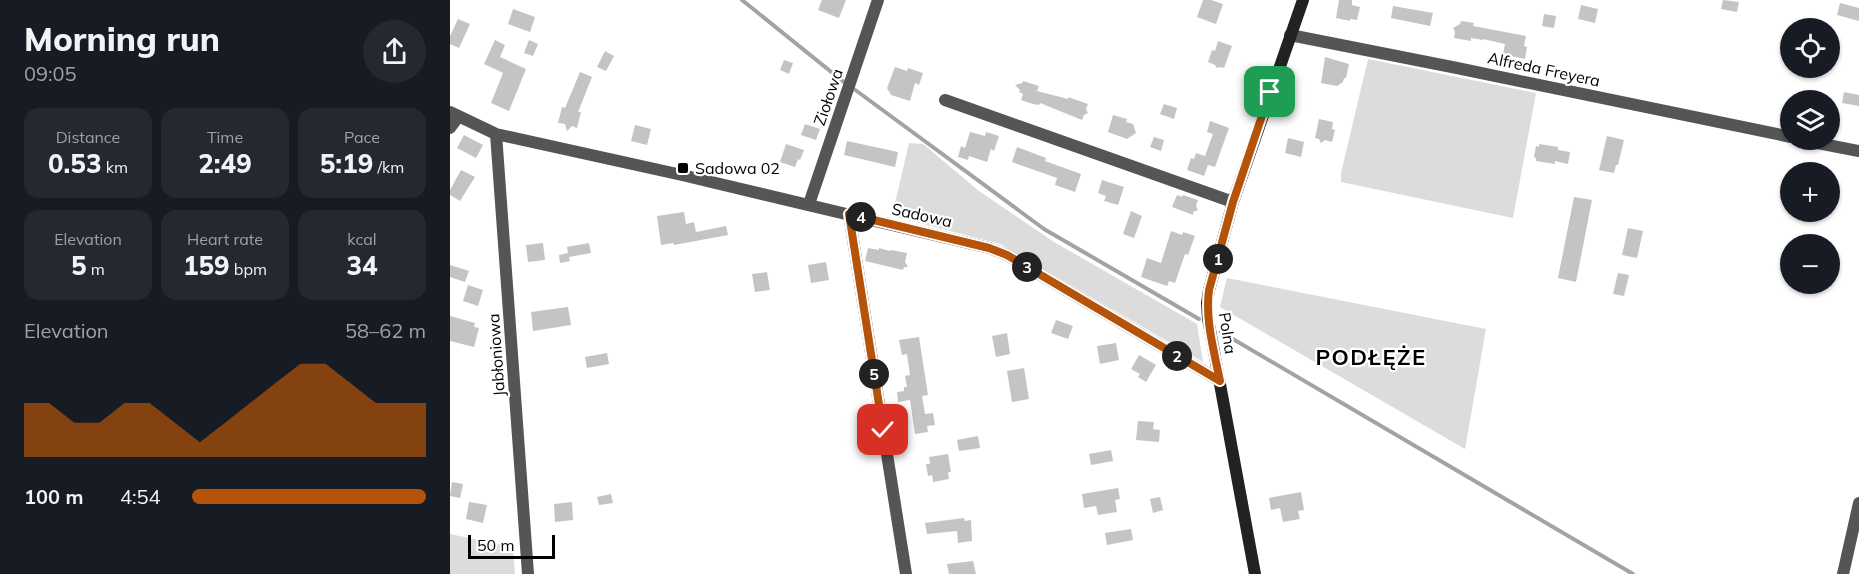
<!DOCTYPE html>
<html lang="en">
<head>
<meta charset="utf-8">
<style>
  body { margin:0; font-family:Mulish,sans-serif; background:#242831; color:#f1f3f6; height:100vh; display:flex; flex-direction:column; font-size:22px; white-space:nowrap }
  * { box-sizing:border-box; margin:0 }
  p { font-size:20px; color:#9ea1a6 }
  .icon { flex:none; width:33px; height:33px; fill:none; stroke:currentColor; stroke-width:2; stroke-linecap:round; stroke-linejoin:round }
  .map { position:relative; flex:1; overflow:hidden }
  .panel { display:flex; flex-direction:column; background:#171b24; width:450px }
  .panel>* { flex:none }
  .tools { position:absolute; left:1330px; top:18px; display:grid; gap:12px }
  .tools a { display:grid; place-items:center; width:60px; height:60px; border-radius:50%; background:#171b24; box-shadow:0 2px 4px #0004; font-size:30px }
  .scale { position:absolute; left:18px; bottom:15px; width:87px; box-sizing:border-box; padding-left:6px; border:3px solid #000; border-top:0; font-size:16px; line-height:21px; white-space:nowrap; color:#000; -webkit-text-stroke:4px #fff; paint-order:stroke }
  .pin { position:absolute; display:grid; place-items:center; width:51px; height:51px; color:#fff; margin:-26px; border-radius:12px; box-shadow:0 3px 9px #0006 }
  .km { position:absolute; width:30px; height:30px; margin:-15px; border-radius:50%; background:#222; color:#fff; font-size:16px; line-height:30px; text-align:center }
  .round { display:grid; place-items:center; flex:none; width:63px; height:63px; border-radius:32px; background:#242831 }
  .head { display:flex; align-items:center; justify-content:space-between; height:102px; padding:0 24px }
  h1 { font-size:33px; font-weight:800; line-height:45px }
  .figures { display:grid; grid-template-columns:repeat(3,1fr); gap:9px; height:102px; padding:6px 24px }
  .figures div { display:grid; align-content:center; border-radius:15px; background:#242831; text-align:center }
  .figures b { font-size:26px; font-weight:800 }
  .figures small { font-size:16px; font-weight:400 }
  .figures p { font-size:16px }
  .chart { height:168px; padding:12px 24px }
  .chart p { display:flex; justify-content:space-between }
  .chart svg { width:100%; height:108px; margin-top:6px; fill:#b45309; opacity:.7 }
  ul { padding:0 24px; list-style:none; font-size:20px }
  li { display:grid; grid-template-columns:96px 72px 1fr; align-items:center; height:45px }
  li i { height:15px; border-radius:8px; background:#b45309 }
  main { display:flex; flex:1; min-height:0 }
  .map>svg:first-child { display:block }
  .green { fill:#dcdcdc }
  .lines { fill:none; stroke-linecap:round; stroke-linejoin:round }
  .stream { stroke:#a3a3a3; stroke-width:4 }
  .building { fill:#c4c4c4 }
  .street { stroke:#555; stroke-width:12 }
  .secondary { stroke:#222; stroke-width:12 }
  .route-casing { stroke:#fff; stroke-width:12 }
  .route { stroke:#b45309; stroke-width:8 }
  .poi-dot { fill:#000; stroke:#fff; stroke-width:2 }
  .labels { text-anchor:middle; stroke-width:4.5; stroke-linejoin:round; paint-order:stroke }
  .street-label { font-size:16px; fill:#000; stroke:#fff }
  .poi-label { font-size:16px; fill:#000; stroke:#fff; text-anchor:start }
  .district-label { font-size:22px; font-weight:bold; letter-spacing:1.5px; fill:#000; stroke:#fff }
</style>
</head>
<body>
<main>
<section class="panel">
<div class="head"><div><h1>Morning run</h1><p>09:05</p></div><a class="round"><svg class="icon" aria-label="share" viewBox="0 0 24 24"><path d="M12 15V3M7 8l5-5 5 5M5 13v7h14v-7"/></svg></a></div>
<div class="figures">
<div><p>Distance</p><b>0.53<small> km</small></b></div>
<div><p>Time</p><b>2:49</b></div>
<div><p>Pace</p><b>5:19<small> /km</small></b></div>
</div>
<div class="figures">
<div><p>Elevation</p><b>5<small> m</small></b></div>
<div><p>Heart rate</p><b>159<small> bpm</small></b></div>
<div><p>kcal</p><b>34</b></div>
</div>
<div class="chart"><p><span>Elevation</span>58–62 m</p>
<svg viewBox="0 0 160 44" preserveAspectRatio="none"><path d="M0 44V22L10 22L20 30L30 30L40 22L50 22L60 30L70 38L80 30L90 22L100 14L110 6L120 6L130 14L140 22L150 22L160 22V44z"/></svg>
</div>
<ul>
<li><b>100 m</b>4:54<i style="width:100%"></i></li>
</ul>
</section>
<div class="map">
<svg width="1409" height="574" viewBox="0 0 1409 574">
  <rect width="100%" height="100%" fill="#fff"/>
  <path class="green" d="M918,59L1086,93L1063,218L891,182V173Z
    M459,143L473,144L529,191L604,242L747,324L753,362L550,244L442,216Z
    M777,278L1036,329L1015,449L770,307Z
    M0,534L63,547L65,574H0Z"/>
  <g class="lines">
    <path class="stream" d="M292,0L395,83
      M404,89L594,229L749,319
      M771,332L1183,574"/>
  </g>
  <path class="building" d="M372,0H396L389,18L368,10Z
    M753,0H761L773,4L766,24L747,17Z
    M889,0H902V5L910,7L907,20L900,19V21L886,18Z
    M1273,0L1289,2L1287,12L1271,9Z
    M1390,3L1409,8V21L1387,15Z
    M1131,5L1148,9L1145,23L1128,19Z
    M943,6L983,13L980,26L941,18Z
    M63,9L85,17L80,32L58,24Z
    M1094,14L1106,16L1104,28L1092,26Z
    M8,19L20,24L9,48L0,44V36Z
    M1011,21L1024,23L1023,26L1076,36L1074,46L1077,47L1075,59L1053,54L1055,44L1033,39V40L1021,38V41L1004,38L1005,32L1003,28L1010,24Z
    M45,40L55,45L50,57L76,69L59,111L41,103L53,73L34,64Z
    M79,40L88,44L83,56L74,53Z
    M768,41L782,46L774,68L770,67L767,68L765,65L758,62L762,50L765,51Z
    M155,51L164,56L156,71L147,67Z
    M875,57L899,64L896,78H894L893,82L887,86L871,83Z
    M334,60L343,63L339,74L330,70Z
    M445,67L457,71L458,68L473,73L469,85L465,83L460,101L441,95L437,88Z
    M130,72L142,77L128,112H131L127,128L122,126L117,131L115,124L108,123L112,107L115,108Z
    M573,81L589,86L587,91L618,99V97L638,104L636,109L638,113L634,115L632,120L590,103L589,105L583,104L571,100L573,94L569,92L570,90L565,85L572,83Z
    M1394,92L1409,95V106L1392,103Z
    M714,104L727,108L724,119L710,114Z
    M663,115L677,119L676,122L683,124L686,133L677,139L658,132Z
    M869,119L883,122L882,129L885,130L882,142L875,140L871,143L869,139L865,138Z
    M760,121L779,128L765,167L758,165L754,176L737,170L741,158L744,159L746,153L755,156L763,134L757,132Z
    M355,124L370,129L366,140L351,135Z
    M185,125L201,129L197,145L181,141Z
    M520,132L535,136L536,132L549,136L544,151L541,149L537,162L519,156L518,160L508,157L511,146L515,148Z
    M14,135L33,145L26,158L7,148Z
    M1157,136L1174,140L1168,165H1166L1164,173L1149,170Z
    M704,137L714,140L711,151L700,147Z
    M838,138L854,142L851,157L835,153Z
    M397,141L448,152L445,167L394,155Z
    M336,144L354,150L350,160L348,159L345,167L330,162Z
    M1089,144L1108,147V150L1120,152L1118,164L1105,161V164L1086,161V158L1084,157L1086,146L1089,147Z
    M567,147L596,158L595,161L631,174L625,192L605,185L607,178L562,162Z
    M11,170L25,177L10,201L0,195V190Z
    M652,180L674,187L668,205L654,201L656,196L648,193Z
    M727,195L732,197L733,195L748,200L746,206L748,210L743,212V215L722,207Z
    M1124,197L1142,200L1126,282L1108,278Z
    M681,211L692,216L684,238L673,234Z
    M234,212L236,224L244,222L246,232L276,226L278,235L224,245L223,243L211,245L207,216Z
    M1178,228L1193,231L1187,258L1172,255Z
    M721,231L732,235L733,232L745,236L738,255L735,254L725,283L719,281L717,286L691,277L697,258L711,263Z
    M93,243L95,260L78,262L76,245Z
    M139,243L141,253L119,257L120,261L110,263L109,255L118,253L117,247Z
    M418,248L429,250V248L440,251L441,250L457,253L455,262L458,267H454L453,270L415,261Z
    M376,262L379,280L361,283L358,265Z
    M0,265L19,271L15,282L0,277Z
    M317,272L320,290L305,292L302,274Z
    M1168,273L1179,275L1174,296L1163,294Z
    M18,285L33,290L28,306L13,301Z
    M118,307L121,325L83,331L81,312Z
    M0,316L25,323L24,327L29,328L24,347L0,341Z
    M606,320L623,326L618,339L601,333Z
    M557,333L560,354L546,357L542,336Z
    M469,337L478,395L472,396L475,414L483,413L485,425L477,426L478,432L465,434L460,400L448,402L447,392L454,391V387H457L455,376L460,375L457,354L452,355L449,340Z
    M666,343L669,360L650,364L647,346Z
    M157,353L159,364L137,368L135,357Z
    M689,355L706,365L696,382L688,377L690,374L681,369Z
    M574,368L579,399L562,402L557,371Z
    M688,421L704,422L703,429L710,430L709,442L686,440Z
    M528,436L530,448L509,451L507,440Z
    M661,450L663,461L641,465L639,454Z
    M498,454L501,472H498L499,479L483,482L482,475L478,476L476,464H480L479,457Z
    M2,482L13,484L10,498L0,496Z
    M668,488L670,499L665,500L667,512L648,515L646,506L634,508L632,494Z
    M851,492L854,510L848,511L850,519L833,522L830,508L821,510L819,498Z
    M161,494L163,503L149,505L147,497Z
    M710,497L713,510L703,513L700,499Z
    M19,502L37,505L33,523L16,519Z
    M122,502L123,520L105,522L104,504Z
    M514,518L515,521L521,520L522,541L508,543L507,531L477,534L475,523Z
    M681,529L683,540L657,545L655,533Z
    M523,561L526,574H499L497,564Z"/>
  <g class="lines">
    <path class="street" d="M840,35L1007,68L1341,137
      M495,100L783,202
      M0,112L46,134L232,175L539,248L557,255L770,381
      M0,128L8,117
      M46,134L78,574
      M1352,140L1409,151
      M359,204L428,0
      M399,214L456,574
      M1393,574L1409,503"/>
    <path class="secondary" d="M805,574L758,319L757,303L759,290L783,202L853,0"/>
  </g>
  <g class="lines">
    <defs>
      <path id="route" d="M433,430L399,214L539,248L557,255L770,381C764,351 755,320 759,290L783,202L820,92"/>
    </defs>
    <use href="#route" class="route-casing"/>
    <use href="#route" class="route"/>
  </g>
  <rect class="poi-dot" x="227" y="162" width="12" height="12" rx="3"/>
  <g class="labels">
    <g class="street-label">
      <text transform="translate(1094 69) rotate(12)" y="6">Alfreda Freyera</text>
      <text transform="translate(378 97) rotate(-71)" y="6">Ziołowa</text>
      <text transform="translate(472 215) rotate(13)" y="6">Sadowa</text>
      <text transform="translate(778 333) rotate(81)" y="6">Polna</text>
      <text transform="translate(46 355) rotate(-94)" y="6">Jabłoniowa</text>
    </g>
    <g class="poi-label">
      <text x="245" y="174">Sadowa 02</text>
    </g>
    <g class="district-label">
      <text x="921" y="365">PODŁĘŻE</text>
    </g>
  </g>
</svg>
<div class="tools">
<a><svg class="icon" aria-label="locate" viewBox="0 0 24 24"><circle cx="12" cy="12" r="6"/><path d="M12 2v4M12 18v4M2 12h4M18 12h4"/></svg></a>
<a><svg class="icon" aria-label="layers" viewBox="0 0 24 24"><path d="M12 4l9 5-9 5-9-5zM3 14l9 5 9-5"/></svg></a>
<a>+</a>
<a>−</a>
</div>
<div class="scale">50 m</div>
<div class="pin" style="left:820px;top:92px;background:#1e9e55"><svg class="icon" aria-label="arrive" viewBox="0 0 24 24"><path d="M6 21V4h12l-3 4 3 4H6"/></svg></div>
<div class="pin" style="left:433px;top:430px;background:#d93025"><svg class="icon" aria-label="check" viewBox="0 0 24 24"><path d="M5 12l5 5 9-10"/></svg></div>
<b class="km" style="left:768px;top:259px">1</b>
<b class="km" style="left:727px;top:356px">2</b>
<b class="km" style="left:577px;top:267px">3</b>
<b class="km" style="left:411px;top:217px">4</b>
<b class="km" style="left:424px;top:374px">5</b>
</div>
</main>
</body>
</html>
